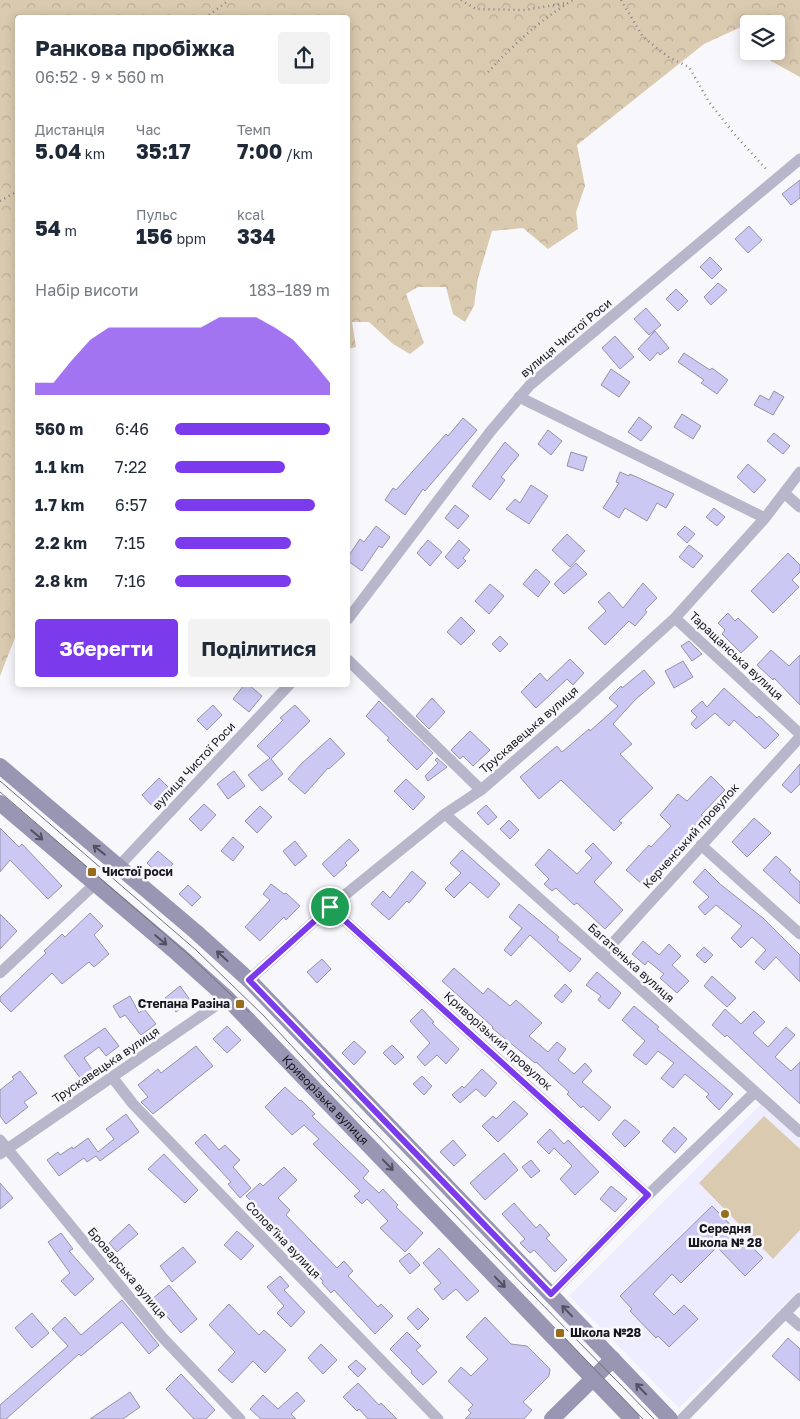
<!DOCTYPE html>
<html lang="uk">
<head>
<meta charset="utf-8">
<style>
  body { margin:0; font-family:"Golos Text",sans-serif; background:#f2f2f3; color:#1f2937; height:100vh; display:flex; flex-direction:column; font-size:19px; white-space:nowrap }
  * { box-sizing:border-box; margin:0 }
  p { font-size:16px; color:#747a83 }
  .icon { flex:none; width:28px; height:28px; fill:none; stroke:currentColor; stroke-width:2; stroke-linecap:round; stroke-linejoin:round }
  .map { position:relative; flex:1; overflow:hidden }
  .details { position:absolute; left:15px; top:15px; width:335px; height:672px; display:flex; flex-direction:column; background:#fff; border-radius:5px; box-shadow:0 2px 12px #0003 }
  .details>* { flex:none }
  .tools { position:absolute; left:740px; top:15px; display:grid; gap:10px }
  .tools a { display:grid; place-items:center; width:45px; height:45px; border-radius:5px; background:#fff; box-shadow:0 2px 12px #0003; font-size:25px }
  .pin { position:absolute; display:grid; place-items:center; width:42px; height:42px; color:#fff; margin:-21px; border:2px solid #fff; border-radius:50%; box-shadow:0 1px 5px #0007 }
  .round { display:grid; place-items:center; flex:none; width:52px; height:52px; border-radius:5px; background:#f2f2f3 }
  .overview { display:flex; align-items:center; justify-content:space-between; height:85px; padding:0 20px }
  h1 { font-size:22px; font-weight:700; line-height:38px }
  .stats { display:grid; grid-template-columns:repeat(3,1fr); gap:8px; height:85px; padding:5px 20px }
  .stats div { display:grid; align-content:center }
  .stats b { font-size:21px; font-weight:700 }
  .stats small { font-size:14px; font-weight:400 }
  .stats p { font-size:14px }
  .chart { height:140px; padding:10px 20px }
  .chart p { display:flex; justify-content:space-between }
  .chart svg { width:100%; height:90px; margin-top:5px; fill:#7c3aed; opacity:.7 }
  .action { display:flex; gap:10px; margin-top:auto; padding:10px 20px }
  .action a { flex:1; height:58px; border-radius:5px; background:#7c3aed; color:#fff; font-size:20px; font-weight:700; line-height:58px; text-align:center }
  .action a+a { background:#f2f2f3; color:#1f2937 }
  ul { padding:0 20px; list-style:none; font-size:16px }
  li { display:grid; grid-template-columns:80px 60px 1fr; align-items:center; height:38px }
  li i { height:12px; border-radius:6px; background:#7c3aed }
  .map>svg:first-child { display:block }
  .built { fill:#eeedff }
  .forest { fill:url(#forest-crowns) }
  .pitch { fill:#dacab0 }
  .building { fill:#cbc8f4; stroke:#9593a7 }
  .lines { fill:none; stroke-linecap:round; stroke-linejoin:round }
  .path { stroke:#848389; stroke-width:2.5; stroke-dasharray:1 4; stroke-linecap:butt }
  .minor { stroke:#b7b6ca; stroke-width:11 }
  .secondary { stroke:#9896b2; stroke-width:16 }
  .tram { stroke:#737279; stroke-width:1 }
  .oneway { stroke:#525061 }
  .route-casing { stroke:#fff; stroke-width:10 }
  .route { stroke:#7c3aed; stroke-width:6 }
  .poi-dot { fill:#976d1a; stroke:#f8f8fc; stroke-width:2 }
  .labels { text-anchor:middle; stroke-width:5; stroke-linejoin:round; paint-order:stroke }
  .street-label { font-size:12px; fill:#18171f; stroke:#f8f8fc }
  .poi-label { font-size:12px; font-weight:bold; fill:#18171f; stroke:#f8f8fc; text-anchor:start }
</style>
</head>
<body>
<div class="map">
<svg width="800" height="1419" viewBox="0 0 800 1419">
  <defs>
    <pattern id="forest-crowns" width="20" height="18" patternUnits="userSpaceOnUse" patternTransform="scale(1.25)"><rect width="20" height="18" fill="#dacab0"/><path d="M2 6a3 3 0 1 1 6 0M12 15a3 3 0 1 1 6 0" fill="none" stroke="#baad97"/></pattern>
  </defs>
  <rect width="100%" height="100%" fill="#f8f8fc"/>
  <path class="built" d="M761,1104L800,1139V1290L679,1408L569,1296Z"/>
  <path class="forest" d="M0,0H800V77L771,61L763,51H776V24H749V35L741,27L704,44L577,145L585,186L576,212L578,229L548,249L523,228L492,231L478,278L474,306L465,322L453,314L446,287H418L406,294L424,343L410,354L393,344L369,322H352L356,347L348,349V18H18V630L0,676Z"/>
  <path class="pitch" d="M764,1116L800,1149V1230L773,1259L699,1183Z"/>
  <path class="building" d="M800,180V198L791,205L782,194Z
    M749,226L762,240L748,253L735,239Z
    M710,257L722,269L712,279L700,267Z
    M718,283L727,290L711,305L704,297Z
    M676,289L688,301L678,311L666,299Z
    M646,308L661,325L649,335L634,319Z
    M655,331L669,348L660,355L658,352L650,361L638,349Z
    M615,336L634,357L620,369L602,348Z
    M684,353L710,370L712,368L728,380L717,394L701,383L704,380L678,362Z
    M611,369L630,382L619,397L601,385Z
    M774,391L784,397L773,415L754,405L760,395L769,400Z
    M682,414L701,426L693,439L674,427Z
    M639,417L652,427L641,441L628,432Z
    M463,418L477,430L425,491L423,489L405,515L385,500L393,488L396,490L446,434L448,436Z
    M548,430L562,441L551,455L538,444Z
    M774,433L790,446L783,454L767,441Z
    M505,442L519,455L501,477L505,480L490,500L472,486Z
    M571,452L587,457L583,471L567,466Z
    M748,464L766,480L754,493L737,477Z
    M620,472L629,476L630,474L674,494L666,508L657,503L647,521L625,508L619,518L603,508L619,483L616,482Z
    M531,485L548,496L529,524L506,509L515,499L520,503Z
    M455,505L469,516L458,529L445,518Z
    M714,508L725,517L717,526L706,517Z
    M376,526L390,537L382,548L379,546L362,571L348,561V557L360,539L364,542Z
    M685,526L695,534L687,543L677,534Z
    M567,534L585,551L570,567L552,550Z
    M428,540L442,552L430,566L417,553Z
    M459,540L470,550L463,558L466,561L458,569L445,557Z
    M689,545L703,556L693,568L679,557Z
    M788,553L800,565V572L792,580L799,587L773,613L751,591Z
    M576,563L587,574L564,594L554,584Z
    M536,569L550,582L538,597L523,584Z
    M643,583L657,598L645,610L647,612L635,626L629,621L605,645L588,628L606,611L598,602L609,592L623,608Z
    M490,584L504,596L489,614L475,601Z
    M728,613L735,621L738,618L758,637L741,653L722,634L725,630L718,623Z
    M461,617L475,631L461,645L447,632Z
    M500,636L508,644L500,652L492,644Z
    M689,641L702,654L692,661L681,646Z
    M771,650L789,666L800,655V705L774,678L773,680L757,665Z
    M570,659L584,673L573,685L567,679L536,708L521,692L540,673L547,681Z
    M683,661L693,677L674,688L665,671Z
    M644,670L655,683L636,699L613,724L632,744L620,754L653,788L619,821L622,823L614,831L561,780L539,799L520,777L557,746L562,752L589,729L590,731L618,706L609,698L621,686L622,688Z
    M244,685H249L262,696L249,712L233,699Z
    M724,688L757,718L759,716L779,735L765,749L734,720L729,726L715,713L696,729L691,724L697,717L691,711L702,701L707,707Z
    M432,698L445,712L429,729L416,716Z
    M379,701L433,753L417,770L387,740L389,738L366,716Z
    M213,705L222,715L207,730L197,720Z
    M295,705L310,721L271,759L283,774L262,791L248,775L270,758L257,746L283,720L280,718Z
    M470,731L490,750L473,766L463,756L460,759L451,750Z
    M330,738L345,754L329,769L328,768L305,794L288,779L301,764Z
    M437,758L447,767L428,781L425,776L438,763L435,760Z
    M800,764V784L791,793L782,785Z
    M234,771L245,786L228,799L217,784Z
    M711,776L725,790L701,815L703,816L680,844L642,884L626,870L649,845L651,847L671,826L660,815L678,794L687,801Z
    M159,778L172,791L154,808L142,795Z
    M406,779L425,797L413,810L394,791Z
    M204,804L216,815L201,831L189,819Z
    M486,805L497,817L488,825L477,813Z
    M260,806L272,817L257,833L245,821Z
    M754,818L771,833L747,857L732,842Z
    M509,820L519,830L510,839L500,829Z
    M0,828L19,847L22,844L62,886L48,899L10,860L0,872Z
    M233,837L244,847L233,861L221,851Z
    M349,839L359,850L345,863L347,865L334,877L322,864Z
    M295,841L307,856L295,866L283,851Z
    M593,843L612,863L594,882L623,910L605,929L577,903L574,905L556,888L552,891L544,884L549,879L535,865L549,849L577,874L592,858L585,851Z
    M462,850L500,884L488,898L470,882L454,898L445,889L461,873L450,863Z
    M158,851L173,864L161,877L147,863Z
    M776,856L791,870L789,872L800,882V904L763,870Z
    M705,869L720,884L763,918L800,955V982L776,957L764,970L755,962L766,950L752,937L741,948L731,938L742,926L716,905L705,915L698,907L709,897L693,882Z
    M412,871L426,883L409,903L407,901L389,920L371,904L383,891L390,898Z
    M271,884L284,894L286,893L300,906L286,920L284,917L260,941L245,927L270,900L263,894Z
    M188,885L201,897L192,906L179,894Z
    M519,904L559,937L557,940L581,959L570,972L530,935L511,956L504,950L522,928L509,917Z
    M90,913L103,926L94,935L109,954L94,967L89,962L62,984L52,973L11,1012L0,1001V997L46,953L44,951L62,934L65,937Z
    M0,914L17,931L0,949Z
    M643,941L659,955L669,944L681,956L672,965L689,981L677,993L660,978L664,974L648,961L645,965L632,954Z
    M704,947L713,955L705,963L696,955Z
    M322,959L331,969L317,983L307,972Z
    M454,968L483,994L488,988L510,1006L516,1000L542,1023L529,1036L548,1052L557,1042L566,1049L558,1060L574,1074L585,1063L592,1071L582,1082L611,1107L599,1121L583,1106L581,1108L567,1094L569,1092L536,1062L535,1063L492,1028L493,1027L442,981Z
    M597,972L621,993L609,1009L598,1000L601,996L586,985Z
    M712,976L736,998L727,1007L704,986Z
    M565,984L572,991L562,1003L554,996Z
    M180,986L191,1001L176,1012L165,998Z
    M130,996L139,1013L144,1009L156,1024L141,1035L125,1015L120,1018L113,1006Z
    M634,1006L659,1027L657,1029L733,1094L719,1110L706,1097L709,1094L685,1074L673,1088L661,1078L674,1063L658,1051L646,1065L633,1055L645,1041L622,1020Z
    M422,1009L434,1022L432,1023L459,1049L446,1064L437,1055L425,1066L417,1057L430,1043L410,1021Z
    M725,1009L741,1024L754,1011L765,1022L753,1033L768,1047L786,1027L795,1035L775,1057L791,1071L800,1062V1104L727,1035L725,1037L712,1025Z
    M227,1026L241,1040L227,1053L213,1039Z
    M105,1028L119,1046L106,1056L99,1047L84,1058L93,1071L81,1079L64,1056Z
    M354,1041L366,1052L354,1065L342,1053Z
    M392,1045L404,1057L395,1065L383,1053Z
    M196,1046L213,1066L153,1114L141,1102L148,1097L138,1085L158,1069L161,1073Z
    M482,1069L497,1083L485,1097L476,1089L460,1103L452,1095L462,1086L464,1088Z
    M20,1071L37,1093L24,1102L28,1107L6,1124L0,1116V1090L14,1079L12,1077Z
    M422,1076L432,1086L424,1095L413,1084Z
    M285,1087L300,1101L301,1100L315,1114L312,1116L369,1171L363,1178L379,1193L383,1189L398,1205L396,1207L423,1233L405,1252L380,1228L388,1221L367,1199L362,1204L354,1196L360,1191L313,1144L319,1139L304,1125L292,1135L265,1107Z
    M514,1101L528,1114L498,1142L482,1126L493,1116L496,1119Z
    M126,1114L139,1132L100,1161L96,1156L87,1162L84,1158L59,1176L47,1160L58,1152L60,1155L72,1147L73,1149L88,1138L98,1152L114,1139L106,1129Z
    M624,1120H626L640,1132L625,1147L612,1134Z
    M674,1127L687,1139L675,1153L662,1141Z
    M550,1129L564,1144L568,1140L599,1172L575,1195L560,1179L572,1166L554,1148L549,1154L537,1142Z
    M205,1134L219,1150L225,1145L240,1160L233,1167L251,1188L240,1198L228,1184L231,1182L195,1143Z
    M453,1140L466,1155L454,1166L440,1152Z
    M504,1153L518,1170L485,1200L470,1183Z
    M164,1154L198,1190L185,1203L148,1169Z
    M531,1160L540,1171L531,1178L522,1167Z
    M284,1167L297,1180L278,1198L290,1210L286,1215L337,1268L344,1261L353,1271L348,1276L378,1307L381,1304L393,1316L375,1334L334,1290L331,1293L322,1283L323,1281L273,1232L277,1228L246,1196L260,1183L263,1186Z
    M0,1183L13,1198L0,1209Z
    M611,1186L627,1199L615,1212L600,1199Z
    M514,1203L536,1228L540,1224L550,1235L546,1238L567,1260L555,1272L534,1250L530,1253L520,1243L525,1239L502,1214Z
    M712,1206L763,1258L745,1276L717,1247L681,1283L672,1274L653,1294L674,1315L684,1305L698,1319L669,1347L658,1336L656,1338L630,1311L632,1309L620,1296Z
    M129,1224L138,1234L117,1252L109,1243Z
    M237,1231L254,1246L241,1260L224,1245Z
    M61,1233L73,1249L69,1251L94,1279L75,1296L61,1281L70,1273L48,1242Z
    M183,1247L196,1262L172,1282L160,1266Z
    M439,1248L479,1291L467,1301L456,1289L443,1300L434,1289L441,1283L423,1263Z
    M409,1253L420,1265L410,1274L399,1261Z
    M280,1276L289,1286L284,1290L305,1312L291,1327L277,1313L284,1306L267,1287Z
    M169,1285L197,1319L181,1333L152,1299Z
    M122,1300L159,1345L149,1354L122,1322L81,1356L79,1354L6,1419H0V1405L68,1346L52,1329L65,1317L81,1335Z
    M229,1304L259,1335L264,1330L286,1350L265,1373L253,1361L232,1383L218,1370L235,1352L209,1325Z
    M418,1308L429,1319L418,1330L407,1318Z
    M32,1313L49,1333L32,1348L15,1328Z
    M485,1317L511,1344L527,1346L550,1369L549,1376L523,1402L532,1410L524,1419H465L471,1413L468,1410L473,1405L448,1381L461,1367L471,1376L488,1359L466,1337Z
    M407,1332L421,1346L416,1350L437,1372L423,1385L411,1373L412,1371L390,1349Z
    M788,1338L800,1349V1381L772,1356Z
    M321,1344L337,1360L323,1374L308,1358Z
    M356,1360L366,1369L358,1377L348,1367Z
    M181,1374L215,1410L206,1419H194L166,1389Z
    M358,1383L379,1405L381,1403L397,1419H368L359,1409L357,1411L343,1397Z
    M130,1392L140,1407L123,1419H90Z
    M297,1392L305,1401L291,1414L296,1419H261L250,1409L263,1395L278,1409Z"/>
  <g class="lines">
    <path class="path" d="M461,0L476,9L524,10L567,3
      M621,0L643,37L670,58L689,67L709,102L736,136L767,170
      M205,18L229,0
      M488,72C514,44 540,20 573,0
      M0,201L18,191"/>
    <path class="minor" d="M519,397L765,518
      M784,493L800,507
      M675,618L800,734
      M348,619L490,432L530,385L800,159
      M348,660L481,790
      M445,814L800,1132
      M701,845L800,934
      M119,866L289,685
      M330,907L648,1195
      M602,955L800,737
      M0,973L95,884
      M249,980L330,907L445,814L481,790L577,707L675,618L765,518L800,472
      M112,1077L133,1104L438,1419
      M0,1140L162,1337L240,1419
      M0,1154L227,998
      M551,1294L648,1195L755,1092
      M785,1313L800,1326
      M682,1419L800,1298"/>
    <g class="secondary">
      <path d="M0,766L196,932L249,980L670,1419"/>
      <path id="s1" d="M0,803L178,954L227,998L632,1419"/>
      <path d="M552,1419L613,1359"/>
    </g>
    <path class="tram" d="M0,781L196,950L264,1016L327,1084L654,1419
      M0,792L189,955L249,1012
      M555,1328L643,1419"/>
  </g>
  <defs><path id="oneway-shaft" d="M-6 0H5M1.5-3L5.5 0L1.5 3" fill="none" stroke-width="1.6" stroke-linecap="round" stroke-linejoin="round" transform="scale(1.25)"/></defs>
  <g class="oneway">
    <use href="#oneway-shaft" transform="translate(37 835) rotate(40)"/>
    <use href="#oneway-shaft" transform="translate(99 850) rotate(-142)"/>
    <use href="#oneway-shaft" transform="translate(161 940) rotate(40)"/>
    <use href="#oneway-shaft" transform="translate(222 956) rotate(-138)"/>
    <use href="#oneway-shaft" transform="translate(388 1165) rotate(46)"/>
    <use href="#oneway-shaft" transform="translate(500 1282) rotate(46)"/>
    <use href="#oneway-shaft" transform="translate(567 1311) rotate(-134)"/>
    <use href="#oneway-shaft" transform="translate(641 1389) rotate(-134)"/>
  </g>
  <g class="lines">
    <defs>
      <path id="route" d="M330,907L648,1195L551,1294L249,980Z"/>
    </defs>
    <use href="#route" class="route-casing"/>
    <use href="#route" class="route"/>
  </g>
  <g class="poi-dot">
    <rect x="87" y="867" width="10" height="10" rx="2.5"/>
    <rect x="235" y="999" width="10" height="10" rx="2.5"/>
    <circle cx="725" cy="1214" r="5"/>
    <rect x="555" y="1328" width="10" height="10" rx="2.5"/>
  </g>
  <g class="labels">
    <g class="street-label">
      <text transform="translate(566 338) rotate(-40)" y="4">вулиця Чистої Роси</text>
      <text transform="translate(736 656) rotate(43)" y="4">Таращанська вулиця</text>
      <text transform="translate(529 730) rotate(-41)" y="4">Трускавецька вулиця</text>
      <text transform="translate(194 766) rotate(-47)" y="4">вулиця Чистої Роси</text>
      <text transform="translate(691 836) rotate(-48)" y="4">Керченський провулок</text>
      <text transform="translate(631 963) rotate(42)" y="4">Багатенька вулиця</text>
      <text transform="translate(498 1041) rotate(42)" y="4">Криворізький провулок</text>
      <text transform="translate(106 1065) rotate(-34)" y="4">Трускавецька вулиця</text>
      <text dy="4" stroke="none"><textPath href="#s1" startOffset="441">Криворізька вулиця</textPath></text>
      <text transform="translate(283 1240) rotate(46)" y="4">Соловʼїна вулиця</text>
      <text transform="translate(127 1273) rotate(50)" y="4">Броварська вулиця</text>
    </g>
    <g class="poi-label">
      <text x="102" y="876">Чистої роси</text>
      <text x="230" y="1008" text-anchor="end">Степана Разіна</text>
      <text x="725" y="1233" text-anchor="middle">Середня<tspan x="725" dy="14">Школа № 28</tspan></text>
      <text x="570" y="1337">Школа №28</text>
    </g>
  </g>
</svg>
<div class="tools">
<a><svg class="icon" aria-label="layers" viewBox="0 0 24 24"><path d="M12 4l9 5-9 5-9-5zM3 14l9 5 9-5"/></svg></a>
</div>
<div class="pin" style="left:330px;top:907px;background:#1e9e55"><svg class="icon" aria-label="arrive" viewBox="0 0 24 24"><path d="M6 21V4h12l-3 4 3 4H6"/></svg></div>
<section class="details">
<div class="overview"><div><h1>Ранкова пробіжка</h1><p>06:52 · 9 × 560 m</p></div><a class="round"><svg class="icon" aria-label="share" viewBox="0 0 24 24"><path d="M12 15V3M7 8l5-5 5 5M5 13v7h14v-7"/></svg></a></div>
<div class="stats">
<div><p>Дистанція</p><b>5.04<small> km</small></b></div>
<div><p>Час</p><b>35:17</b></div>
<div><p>Темп</p><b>7:00<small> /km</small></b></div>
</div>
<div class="stats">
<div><b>54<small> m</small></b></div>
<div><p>Пульс</p><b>156<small> bpm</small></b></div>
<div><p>kcal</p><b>334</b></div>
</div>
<div class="chart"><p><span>Набір висоти</span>183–189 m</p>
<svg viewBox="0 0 160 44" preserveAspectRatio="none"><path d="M0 44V38L10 38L20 27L30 17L40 11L50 11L60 11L70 11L80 11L90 11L100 6L110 6L120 6L130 11L140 17L150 27L160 38V44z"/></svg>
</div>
<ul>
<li><b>560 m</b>6:46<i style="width:100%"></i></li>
<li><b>1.1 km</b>7:22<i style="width:71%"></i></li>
<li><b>1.7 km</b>6:57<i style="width:90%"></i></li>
<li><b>2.2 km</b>7:15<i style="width:75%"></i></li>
<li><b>2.8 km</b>7:16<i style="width:75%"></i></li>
</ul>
<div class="action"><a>Зберегти</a><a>Поділитися</a></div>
</section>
</div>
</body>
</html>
